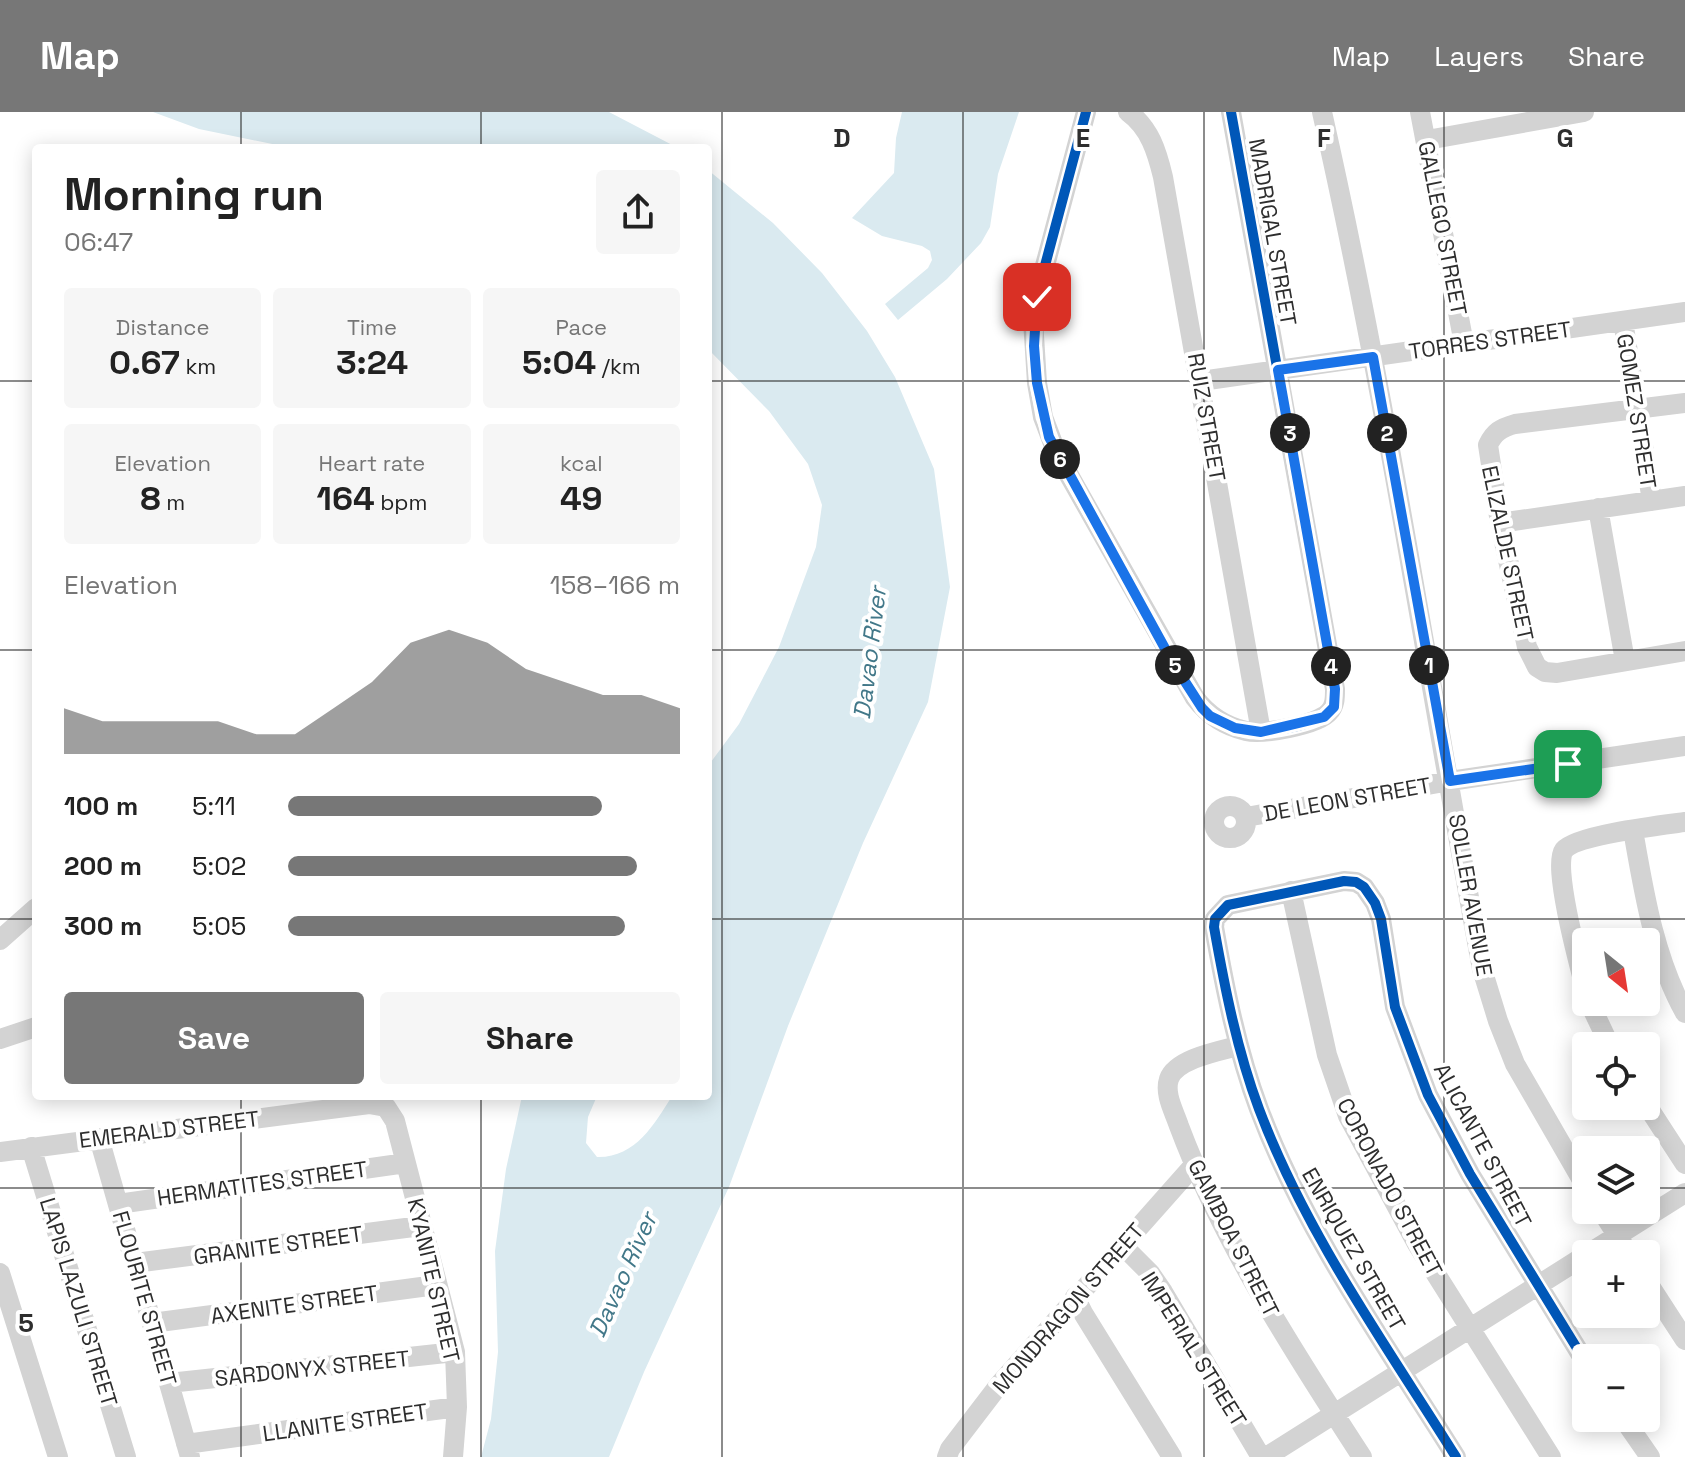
<!DOCTYPE html>
<html lang="en">
<head>
<meta charset="utf-8">
<style>
  body { margin:0; font-family:"Space Grotesk",sans-serif; background:#f6f6f6; color:#222; height:100vh; display:flex; flex-direction:column; font-size:30px; white-space:nowrap }
  * { box-sizing:border-box; margin:0 }
  p { font-size:26px; color:#767676 }
  .icon { flex:none; width:44px; height:44px; fill:none; stroke:currentColor; stroke-width:2; stroke-linecap:round; stroke-linejoin:round }
  .map { position:relative; flex:1; overflow:hidden }
  .drawer { position:absolute; left:32px; top:32px; width:680px; height:956px; display:flex; flex-direction:column; background:#fff; border-radius:8px; box-shadow:0 4px 20px #0003 }
  .drawer>* { flex:none }
  .needle { width:52px; rotate:150deg }
  .fabs { position:absolute; left:1572px; top:816px; display:grid; gap:16px }
  .fabs a { display:grid; place-items:center; width:88px; height:88px; border-radius:8px; background:#fff; box-shadow:0 4px 20px #0003; font-size:40px }
  .pin { position:absolute; display:grid; place-items:center; width:68px; height:68px; color:#fff; margin:-34px; border-radius:16px; box-shadow:0 4px 12px #0006 }
  .km { position:absolute; width:40px; height:40px; margin:-20px; border-radius:50%; background:#222; color:#fff; font-size:22px; line-height:40px; text-align:center }
  .round { display:grid; place-items:center; flex:none; width:84px; height:84px; border-radius:8px; background:#f6f6f6 }
  .overview { display:flex; align-items:center; justify-content:space-between; height:136px; padding:0 32px }
  h1 { font-size:44px; font-weight:600; line-height:60px }
  .figures { display:grid; grid-template-columns:repeat(3,1fr); gap:12px; height:136px; padding:8px 32px }
  .figures div { display:grid; align-content:center; border-radius:8px; background:#f6f6f6; text-align:center }
  .figures b { font-size:34px; font-weight:600 }
  .figures small { font-size:22px; font-weight:400 }
  .figures p { font-size:22px }
  .chart { height:224px; padding:16px 32px }
  .chart p { display:flex; justify-content:space-between }
  .chart svg { width:100%; height:144px; margin-top:8px; fill:#777; opacity:.7 }
  .button { display:flex; gap:16px; margin-top:auto; padding:16px 32px }
  .button a { flex:1; height:92px; border-radius:8px; background:#777; color:#fff; font-size:32px; font-weight:600; line-height:92px; text-align:center }
  .button a+a { background:#f6f6f6; color:#222 }
  ul { padding:0 32px; list-style:none; font-size:26px }
  li { display:grid; grid-template-columns:128px 96px 1fr; align-items:center; height:60px }
  li i { height:20px; border-radius:10px; background:#777 }
  header { display:flex; align-items:center; gap:48px; box-sizing:border-box; height:112px; padding:0 40px; background:#777; color:#fff }
  header strong { font-size:38px }
  nav { display:flex; gap:44px; margin-inline-start:auto; font-size:28px }
  .map>svg:first-child { display:block }
  .water { fill:#daeaf0 }
  .lines { fill:none; stroke-linecap:round; stroke-linejoin:round }
  .minor { stroke:#d3d3d3; stroke-width:20 }
  .cycleway-casing { stroke:#fff; stroke-width:15 }
  .cycleway { stroke:#0057b8; stroke-width:10 }
  .route-casing { stroke:#fff; stroke-width:16 }
  .route { stroke:#1a73e8; stroke-width:10 }
  .grid { fill:none; stroke:#2e2e2e; stroke-width:2; stroke-opacity:0.55 }
  .labels { text-anchor:middle; stroke-width:8; stroke-linejoin:round; paint-order:stroke }
  .street-label { font-size:22px; fill:#2e2e2e; stroke:#fff }
  .water-label { font-size:24px; font-style:italic; fill:#427889; stroke:#fff }
  .grid-label { font-size:26px; text-anchor:middle; font-weight:bold; fill:#2e2e2e; stroke:#fff; stroke-width:8; stroke-linejoin:round; paint-order:stroke }
</style>
</head>
<body>
<header>
<strong>Map</strong>
<nav><a>Map</a><a>Layers</a><a>Share</a></nav>
</header>
<div class="map">
<svg width="1685" height="1345" viewBox="0 0 1685 1345">
  <rect width="100%" height="100%" fill="#fff"/>
  <path class="water" d="M153,0H609L678,36H292L199,17Z
    M902,0H1019L998,62L990,115L981,131L947,167L898,208L885,192L928,156L932,148L930,139L922,134L882,124L852,106L894,61L896,26Z
    M708,58L773,111L822,161L867,219L895,265L934,357L950,475L928,590L863,731L788,914L729,1075L644,1260L609,1345H481L491,1307L498,1240L495,1139L506,1057L522,984H597L588,1005L586,1031L597,1045C635,1046 654,1013 672,984H708V654L739,612L779,535L816,435L822,393L808,352L769,299L708,237Z"/>
  <g class="lines">
    <path class="minor" d="M1086,0L1043,161L1033,208L1037,271L1043,305L1057,342L1195,586C1208,603 1224,614 1246,619C1262,623 1318,613 1329,600C1335,594 1335,586 1335,577L1231,0
      M1128,0C1150,16 1157,40 1163,65L1261,620
      M1322,0C1386,283 1429,571 1482,857L1498,909L1515,952L1586,1075
      M1420,0L1464,232
      M1427,28L1584,0
      M1623,209L1652,389
      M1201,269L1685,200
      M1685,291L1515,312C1501,316 1494,320 1488,333L1500,411L1527,535L1537,555L1545,560L1557,561L1685,539
      M1598,396L1625,549
      M1500,411L1685,384
      M1214 710a16 16 0 1 1 32 0a16 16 0 1 1-32 0Z
      M1246,705L1450,669L1685,634
      M1633,718C1644,781 1654,845 1685,901
      M1291,779L1327,943L1348,1004L1417,1132L1551,1345
      M0,828L36,796
      M1586,879C1580,856 1552,754 1564,738C1576,723 1663,713 1685,710
      M1589,890L1610,934
      M0,927L36,915
      M1238,934C1219,939 1176,947 1169,967C1164,982 1174,999 1179,1014C1222,1129 1295,1242 1362,1345
      M1646,992L1685,1052
      M99,1026L190,1345
      M31,1035L126,1345
      M0,1040L369,992L386,995L395,1009L455,1240L457,1295L453,1345
      M118,1092L406,1051
      M1601,1098L1629,1142
      M1122,1133L1150,1161L1163,1180L1261,1345
      M1588,1142L1685,1081
      M135,1151L421,1114
      M0,1161L58,1345
      M1646,1168L1685,1228
      M1075,1185L1083,1201L1172,1345
      M152,1211L436,1173
      M169,1271L455,1240
      M1623,1306L1650,1345
      M186,1332L457,1295
      M947,1345L950,1337L999,1273L1195,1052
      M1266,1345L1586,1143
      M1456,1345C1386,1233 1306,1122 1259,997C1237,938 1225,877 1214,815L1215,807L1228,793L1344,769L1356,770L1364,775L1375,791L1381,807L1395,895L1428,983L1470,1062L1586,1251"/>
    <defs>
      <path id="cycleway" d="M1086,0L1043,161L1033,208L1037,271L1043,305L1057,342L1195,586C1208,603 1224,614 1246,619C1262,623 1318,613 1329,600C1335,594 1335,586 1335,577L1231,0
        M1456,1345C1386,1233 1306,1122 1259,997C1237,938 1225,877 1214,815L1215,807L1228,793L1344,769L1356,770L1364,775L1375,791L1381,807L1395,895L1428,983L1470,1062L1586,1251"/>
    </defs>
    <use href="#cycleway" class="cycleway-casing"/>
    <use href="#cycleway" class="cycleway"/>
  </g>
  <g class="lines">
    <defs>
      <path id="route" d="M1037,185L1034,234L1037,271L1049,325L1173,551L1202,596L1210,604L1235,616L1261,620L1324,605L1334,595L1335,577L1278,258L1373,245L1450,669L1568,652"/>
    </defs>
    <use href="#route" class="route-casing"/>
    <use href="#route" class="route"/>
  </g>
  <path class="grid" d="M241,0V36M481,0V36M722,0V1345M963,0V1345M1204,0V1345M1444,0V1345M0,269H36M708,269H1685M0,538H36M708,538H1685M0,807H36M708,807H1685M241,984V1345M481,984V1345M0,1076H1586M1646,1076H1685"/>
  <g class="labels">
    <g class="street-label">
      <text transform="translate(1443 116) rotate(79)" y="8">GALLEGO STREET</text>
      <text transform="translate(1273 120) rotate(80)" y="8">MADRIGAL STREET</text>
      <text transform="translate(1490 228) rotate(-8)" y="8">TORRES STREET</text>
      <text transform="translate(1637 299) rotate(81)" y="8">GOMEZ STREET</text>
      <text transform="translate(1207 305) rotate(80)" y="8">RUIZ STREET</text>
      <text transform="translate(1508 441) rotate(78)" y="8">ELIZALDE STREET</text>
      <text transform="translate(1347 687) rotate(-10)" y="8">DE LEON STREET</text>
      <text transform="translate(1471 783) rotate(80)" y="8">SOLLER AVENUE</text>
      <text transform="translate(169 1017) rotate(-7)" y="8">EMERALD STREET</text>
      <text transform="translate(1483 1033) rotate(62)" y="8">ALICANTE STREET</text>
      <text transform="translate(262 1071) rotate(-8)" y="8">HERMATITES STREET</text>
      <text transform="translate(1390 1075) rotate(62)" y="8">CORONADO STREET</text>
      <text transform="translate(1234 1126) rotate(63)" y="8">GAMBOA STREET</text>
      <text transform="translate(278 1133) rotate(-8)" y="8">GRANITE STREET</text>
      <text transform="translate(1354 1137) rotate(60)" y="8">ENRIQUEZ STREET</text>
      <text transform="translate(434 1168) rotate(77)" y="8">KYANITE STREET</text>
      <text transform="translate(145 1186) rotate(74)" y="8">FLOURITE STREET</text>
      <text transform="translate(79 1190) rotate(73)" y="8">LAPIS LAZULI STREET</text>
      <text transform="translate(294 1192) rotate(-8)" y="8">AXENITE STREET</text>
      <text transform="translate(1068 1196) rotate(-49)" y="8">MONDRAGON STREET</text>
      <text transform="translate(1194 1237) rotate(58)" y="8">IMPERIAL STREET</text>
      <text transform="translate(312 1256) rotate(-6)" y="8">SARDONYX STREET</text>
      <text transform="translate(345 1310) rotate(-8)" y="8">LLANITE STREET</text>
    </g>
    <g class="water-label">
      <text transform="translate(870 541) rotate(-83)" y="8">Davao River</text>
      <text transform="translate(623 1163) rotate(-66)" y="8">Davao River</text>
    </g>
  </g>
  <g class="grid-label">
    <text x="842" y="35">D</text>
    <text x="1083" y="35">E</text>
    <text x="1324" y="35">F</text>
    <text x="1565" y="35">G</text>
    <text x="26" y="1220">5</text>
  </g>
</svg>
<div class="fabs">
<a><svg class="needle" viewBox="-14 -14 28 28"><path d="M0-13l5 13h-10z" fill="#e53935"/><path d="M0 13l5-13h-10z" fill="#767676"/></svg></a>
<a><svg class="icon" aria-label="locate" viewBox="0 0 24 24"><circle cx="12" cy="12" r="6"/><path d="M12 2v4M12 18v4M2 12h4M18 12h4"/></svg></a>
<a><svg class="icon" aria-label="layers" viewBox="0 0 24 24"><path d="M12 4l9 5-9 5-9-5zM3 14l9 5 9-5"/></svg></a>
<a>+</a>
<a>−</a>
</div>
<div class="pin" style="left:1568px;top:652px;background:#1e9e55"><svg class="icon" aria-label="arrive" viewBox="0 0 24 24"><path d="M6 21V4h12l-3 4 3 4H6"/></svg></div>
<div class="pin" style="left:1037px;top:185px;background:#d93025"><svg class="icon" aria-label="check" viewBox="0 0 24 24"><path d="M5 12l5 5 9-10"/></svg></div>
<b class="km" style="left:1429px;top:553px">1</b>
<b class="km" style="left:1387px;top:321px">2</b>
<b class="km" style="left:1290px;top:321px">3</b>
<b class="km" style="left:1331px;top:554px">4</b>
<b class="km" style="left:1175px;top:553px">5</b>
<b class="km" style="left:1060px;top:347px">6</b>
<section class="drawer">
<div class="overview"><div><h1>Morning run</h1><p>06:47</p></div><a class="round"><svg class="icon" aria-label="share" viewBox="0 0 24 24"><path d="M12 15V3M7 8l5-5 5 5M5 13v7h14v-7"/></svg></a></div>
<div class="figures">
<div><p>Distance</p><b>0.67<small> km</small></b></div>
<div><p>Time</p><b>3:24</b></div>
<div><p>Pace</p><b>5:04<small> /km</small></b></div>
</div>
<div class="figures">
<div><p>Elevation</p><b>8<small> m</small></b></div>
<div><p>Heart rate</p><b>164<small> bpm</small></b></div>
<div><p>kcal</p><b>49</b></div>
</div>
<div class="chart"><p><span>Elevation</span>158–166 m</p>
<svg viewBox="0 0 160 44" preserveAspectRatio="none"><path d="M0 44V30L10 34L20 34L30 34L40 34L50 38L60 38L70 30L80 22L90 10L100 6L110 10L120 18L130 22L140 26L150 26L160 30V44z"/></svg>
</div>
<ul>
<li><b>100 m</b>5:11<i style="width:80%"></i></li>
<li><b>200 m</b>5:02<i style="width:89%"></i></li>
<li><b>300 m</b>5:05<i style="width:86%"></i></li>
</ul>
<div class="button"><a>Save</a><a>Share</a></div>
</section>
</div>
</body>
</html>
